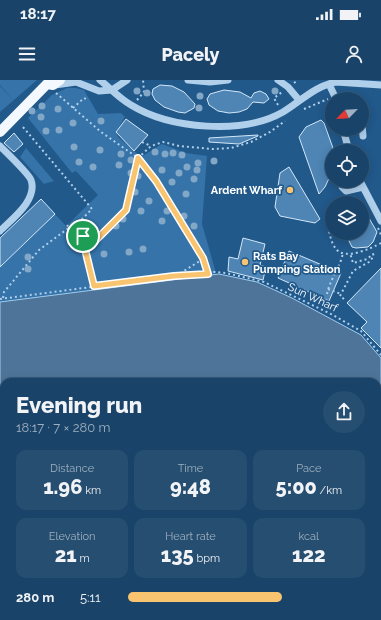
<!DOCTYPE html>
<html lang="en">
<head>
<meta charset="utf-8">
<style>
  body { margin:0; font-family:Raleway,sans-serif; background:#264e71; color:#f1f3f6; height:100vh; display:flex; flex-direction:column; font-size:15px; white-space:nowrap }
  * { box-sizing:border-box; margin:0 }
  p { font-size:13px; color:#9fb0c0 }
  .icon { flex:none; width:22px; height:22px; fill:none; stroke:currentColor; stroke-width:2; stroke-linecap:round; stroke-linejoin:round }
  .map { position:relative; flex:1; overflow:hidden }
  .side { position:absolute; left:0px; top:298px; width:381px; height:242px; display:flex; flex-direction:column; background:#194368; border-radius:12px 12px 0 0; box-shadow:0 2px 10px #0003,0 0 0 1px #375c7c }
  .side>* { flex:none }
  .needle { width:26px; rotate:245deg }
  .buttons { position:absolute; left:325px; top:12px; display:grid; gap:8px }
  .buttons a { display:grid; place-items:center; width:44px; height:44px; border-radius:50%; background:#194368; box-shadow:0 2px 10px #0003,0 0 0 1px #375c7c; font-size:20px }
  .pin { position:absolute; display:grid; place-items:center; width:34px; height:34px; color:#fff; margin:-17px; border:2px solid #fff; border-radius:50%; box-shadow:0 1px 4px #0007 }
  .round { display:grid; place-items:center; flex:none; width:42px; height:42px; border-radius:21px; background:#264e71 }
  .overview { display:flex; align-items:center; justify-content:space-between; height:68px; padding:0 16px }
  h1 { font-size:22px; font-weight:800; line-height:30px }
  .metrics { display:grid; grid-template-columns:repeat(3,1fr); gap:6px; height:68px; padding:4px 16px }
  .metrics div { display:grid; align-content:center; border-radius:10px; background:#264e71; text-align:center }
  .metrics b { font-size:20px; font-weight:800 }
  .metrics small { font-size:11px; font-weight:400 }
  .metrics p { font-size:11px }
  ul { padding:0 16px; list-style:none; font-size:13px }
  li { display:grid; grid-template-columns:64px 48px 1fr; align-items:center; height:30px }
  li i { height:10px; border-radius:5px; background:#f8c470 }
  .status { display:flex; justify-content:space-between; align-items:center; height:28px; padding:0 20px; background:#194368; direction:ltr }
  .status svg { height:11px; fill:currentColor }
  header { display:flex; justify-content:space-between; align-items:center; height:52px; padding:0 16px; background:#194368; font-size:18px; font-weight:800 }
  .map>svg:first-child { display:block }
  .green { fill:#3573a9 }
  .water { fill:#4e7599; stroke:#a2cbec; fill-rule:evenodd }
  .building { fill:#4e85b5; stroke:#d3e7f8 }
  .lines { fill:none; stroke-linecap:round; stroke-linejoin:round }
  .path { stroke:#afcfeb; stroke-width:2; stroke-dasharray:2 3; stroke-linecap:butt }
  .minor { stroke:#afcfeb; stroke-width:7 }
  .major { stroke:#f3f9fe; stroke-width:10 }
  .tree { fill:#83a7c7 }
  .route-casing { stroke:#fff; stroke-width:8 }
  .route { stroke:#f8c470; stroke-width:5 }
  .poi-dot { fill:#f8c470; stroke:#21598b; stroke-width:1.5 }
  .labels { text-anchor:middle; stroke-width:3.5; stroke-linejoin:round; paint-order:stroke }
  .poi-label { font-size:11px; font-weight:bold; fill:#fff; stroke:#21598b; text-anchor:end }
  .street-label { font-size:11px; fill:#fff; stroke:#21598b }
</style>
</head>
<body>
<div class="status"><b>18:17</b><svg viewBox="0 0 49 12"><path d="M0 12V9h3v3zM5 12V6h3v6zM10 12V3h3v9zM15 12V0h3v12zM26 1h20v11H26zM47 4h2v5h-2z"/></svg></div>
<header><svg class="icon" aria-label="menu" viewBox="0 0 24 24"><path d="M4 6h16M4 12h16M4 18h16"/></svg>Pacely<svg class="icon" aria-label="person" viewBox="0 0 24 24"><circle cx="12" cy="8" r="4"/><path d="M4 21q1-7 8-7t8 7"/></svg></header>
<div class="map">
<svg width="381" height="540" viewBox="0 0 381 540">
  <rect width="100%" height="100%" fill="#21598b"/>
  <path class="green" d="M0,0H37L0,32V6L13,20L0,5Z
    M67,8H76L84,10L98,34L121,33L125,37L116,52L118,57L141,77L162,64L186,73L207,76L202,144L216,193L214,195L219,194L257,202L361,255L381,278L370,294L4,302L0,325V187L55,134L66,146L98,115L76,91L72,93L28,38L52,15Z
    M26,68L53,100L54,101L44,104L20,77Z"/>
  <path class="water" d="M219,194L257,202L292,218L361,255L381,278V540H0V222ZM4,302H377V536H4Z"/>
  <path class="building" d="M160,5L172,6L184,12L195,24L194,28L185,33L178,32L164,27L155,20L152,14L153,9Z
    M224,10L240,12L251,18L254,13L260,11L266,14L269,19L264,23L253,22L247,29L239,32L229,33L218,31L209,25L207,19L210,14Z
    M126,39L148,55L134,71L116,52Z
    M321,40L324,43L334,71H332V92L325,107L319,114L299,57L306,47Z
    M14,53L23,64L14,72L4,63Z
    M258,55V56L239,64L209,62V58Z
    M289,87L320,139L315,143L280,136L275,127L280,93Z
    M41,119L55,134L0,187V158Z
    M362,126L377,152L373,162L368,167L356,168L352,167L345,153H362Z
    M243,158L265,164L260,185L266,187L263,200L228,191L229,177L238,179Z
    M289,171L341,193L329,221L278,198Z
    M381,188V268L361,248L367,242L347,223Z"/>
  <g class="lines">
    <path class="path" d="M294,3L298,0
      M56,13L101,52L138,78L156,101L203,179L208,194
      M349,19L351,17
      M137,20L144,12L143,0
      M278,25L274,18L282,12
      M73,28L84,18L88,20
      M304,29L328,19
      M23,47L92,129L71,150
      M142,62L151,66
      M332,138L328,144C329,152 331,164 337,170C346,180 372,168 381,163
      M67,145L71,150L83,156L94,206
      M378,148L381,155
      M83,156L95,161L126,130L138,78L151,66L163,62L179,66L213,69L231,68L251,62L270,52L285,41
      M176,196L203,179
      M328,209L341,214
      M327,214C330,199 340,188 343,173
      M3,218L4,212L39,170L70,147
      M0,219L175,196L214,192L226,193L264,202L331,234L361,251L381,275
      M344,219L340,216L353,191L369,182L374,176L373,174L367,179L353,183L350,173
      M377,362L381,358
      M377,388L381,384"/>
    <path class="minor" d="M100,0C110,8 119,18 131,25C170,49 243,55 283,32C301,21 315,6 336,2L381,5
      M188,0L210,2L228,0
      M278,0L288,7L299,20
      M329,4L336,19
      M55,5L76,2L99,11L112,10L127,0
      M362,44L363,56
      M343,49L349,71
      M0,66C6,72 29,94 31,100C38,120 12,139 0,151
      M342,101V107L346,111L363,107
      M360,101L381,141"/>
    <path class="major" d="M47,4L53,5L60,0
      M0,52L47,4"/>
  </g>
  <g class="tree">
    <circle cx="137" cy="11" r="3.5"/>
    <circle cx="275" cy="11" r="3.5"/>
    <circle cx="147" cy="13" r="3.5"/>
    <circle cx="200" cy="16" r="3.5"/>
    <circle cx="42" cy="26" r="3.5"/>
    <circle cx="199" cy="28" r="3.5"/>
    <circle cx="58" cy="29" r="3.5"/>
    <circle cx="32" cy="31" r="3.5"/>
    <circle cx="41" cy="37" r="3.5"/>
    <circle cx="101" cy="41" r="3.5"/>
    <circle cx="73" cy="43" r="3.5"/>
    <circle cx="59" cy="50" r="3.5"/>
    <circle cx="46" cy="51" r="3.5"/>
    <circle cx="74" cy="67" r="3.5"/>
    <circle cx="100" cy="70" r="3.5"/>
    <circle cx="155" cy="72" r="3.5"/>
    <circle cx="173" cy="73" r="3.5"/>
    <circle cx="121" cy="74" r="3.5"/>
    <circle cx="165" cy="74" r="3.5"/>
    <circle cx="182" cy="75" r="3.5"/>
    <circle cx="131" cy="80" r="3.5"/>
    <circle cx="214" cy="81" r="3.5"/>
    <circle cx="79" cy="82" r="3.5"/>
    <circle cx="198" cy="83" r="3.5"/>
    <circle cx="119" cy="85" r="3.5"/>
    <circle cx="93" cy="87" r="3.5"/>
    <circle cx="187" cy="87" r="3.5"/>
    <circle cx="162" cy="90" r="3.5"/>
    <circle cx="197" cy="90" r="3.5"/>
    <circle cx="131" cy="93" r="3.5"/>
    <circle cx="179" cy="93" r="3.5"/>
    <circle cx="138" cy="96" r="3.5"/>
    <circle cx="194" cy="99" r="3.5"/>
    <circle cx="172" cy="102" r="3.5"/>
    <circle cx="135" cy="112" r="3.5"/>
    <circle cx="186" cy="114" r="3.5"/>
    <circle cx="149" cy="121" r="3.5"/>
    <circle cx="141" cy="131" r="3.5"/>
    <circle cx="167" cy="131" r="3.5"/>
    <circle cx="184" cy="136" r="3.5"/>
    <circle cx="123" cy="139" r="3.5"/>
    <circle cx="162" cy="141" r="3.5"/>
    <circle cx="116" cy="146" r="3.5"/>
    <circle cx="194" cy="146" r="3.5"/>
    <circle cx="88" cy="164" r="3.5"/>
    <circle cx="143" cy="169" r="3.5"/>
    <circle cx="129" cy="172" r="3.5"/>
    <circle cx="104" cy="174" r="3.5"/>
    <circle cx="28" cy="177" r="3.5"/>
    <circle cx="28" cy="189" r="3.5"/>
  </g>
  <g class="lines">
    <defs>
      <path id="route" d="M138,78L156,101L203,178L208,194L174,196L94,206L82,157L83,156L95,161L126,130Z"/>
    </defs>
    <use href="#route" class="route-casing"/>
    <use href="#route" class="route"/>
  </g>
  <g class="poi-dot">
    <circle cx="290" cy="110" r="4"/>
    <circle cx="245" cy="182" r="4"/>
  </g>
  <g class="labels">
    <g class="poi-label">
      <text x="282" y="114">Ardent Wharf</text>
      <text x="253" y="180" text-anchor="start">Rats Bay<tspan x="253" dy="13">Pumping Station</tspan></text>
    </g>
    <g class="street-label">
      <text transform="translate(313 217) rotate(25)" y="4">Sun Wharf</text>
    </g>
  </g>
</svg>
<div class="buttons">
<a><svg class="needle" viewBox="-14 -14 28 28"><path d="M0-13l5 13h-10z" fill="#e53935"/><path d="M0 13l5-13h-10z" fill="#9fb0c0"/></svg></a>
<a><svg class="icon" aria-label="locate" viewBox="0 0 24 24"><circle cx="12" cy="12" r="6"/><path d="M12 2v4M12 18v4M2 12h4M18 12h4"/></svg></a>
<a><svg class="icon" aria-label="layers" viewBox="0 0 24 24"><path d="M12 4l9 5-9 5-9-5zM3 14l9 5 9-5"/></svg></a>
</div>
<div class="pin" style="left:83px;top:156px;background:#1e9e55"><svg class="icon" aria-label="arrive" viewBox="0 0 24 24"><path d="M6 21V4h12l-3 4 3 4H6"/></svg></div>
<section class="side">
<div class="overview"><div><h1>Evening run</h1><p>18:17 · 7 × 280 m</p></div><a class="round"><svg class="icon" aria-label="share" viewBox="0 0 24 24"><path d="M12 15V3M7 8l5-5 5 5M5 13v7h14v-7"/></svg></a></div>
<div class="metrics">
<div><p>Distance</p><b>1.96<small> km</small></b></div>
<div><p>Time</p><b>9:48</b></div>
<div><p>Pace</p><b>5:00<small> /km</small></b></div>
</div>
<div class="metrics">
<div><p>Elevation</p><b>21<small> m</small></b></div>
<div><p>Heart rate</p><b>135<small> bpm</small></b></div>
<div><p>kcal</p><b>122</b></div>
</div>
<ul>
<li><b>280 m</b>5:11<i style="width:65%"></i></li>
</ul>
</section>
</div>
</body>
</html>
